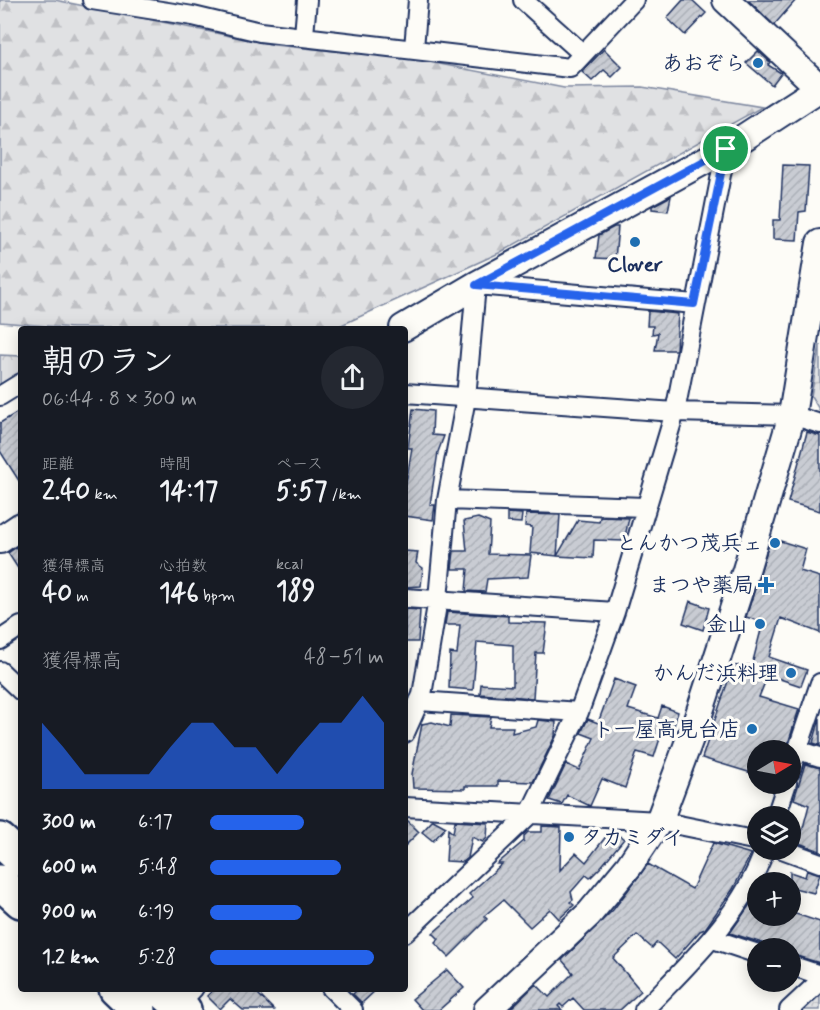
<!DOCTYPE html>
<html lang="ja">
<head>
<meta charset="utf-8">
<style>
  body { margin:0; font-family:Mynerve,"Klee One",sans-serif; background:#242831; color:#f1f3f6; height:100vh; display:flex; flex-direction:column; font-size:22px; white-space:nowrap }
  * { box-sizing:border-box; margin:0 }
  p { font-size:20px; color:#9ea1a6 }
  .icon { flex:none; width:33px; height:33px; fill:none; stroke:currentColor; stroke-width:2; stroke-linecap:round; stroke-linejoin:round }
  .map { position:relative; flex:1; overflow:hidden }
  .drawer { position:absolute; left:18px; top:326px; width:390px; height:666px; display:flex; flex-direction:column; background:#171b24; border-radius:6px; box-shadow:0 3px 15px #0003 }
  .drawer>* { flex:none }
  .needle { width:39px; rotate:80deg }
  .tools { position:absolute; left:747px; top:740px; display:grid; gap:12px }
  .tools a { display:grid; place-items:center; width:54px; height:54px; border-radius:50%; background:#171b24; box-shadow:0 3px 15px #0003; font-size:30px }
  .pin { position:absolute; display:grid; place-items:center; width:51px; height:51px; color:#fff; margin:-26px; border:3px solid #fff; border-radius:50%; box-shadow:0 2px 6px #0007 }
  .round { display:grid; place-items:center; flex:none; width:63px; height:63px; border-radius:32px; background:#242831 }
  .summary { display:flex; align-items:center; justify-content:space-between; height:102px; padding:0 24px }
  h1 { font-size:33px; font-weight:700; line-height:45px }
  .metrics { display:grid; grid-template-columns:repeat(3,1fr); gap:9px; height:102px; padding:6px 24px }
  .metrics div { display:grid; align-content:center }
  .metrics b { font-size:26px; font-weight:700 }
  .metrics small { font-size:16px; font-weight:400 }
  .metrics p { font-size:16px }
  .chart { height:168px; padding:12px 24px }
  .chart p { display:flex; justify-content:space-between }
  .chart svg { width:100%; height:108px; margin-top:6px; fill:#2563eb; opacity:.7 }
  ul { padding:0 24px; list-style:none; font-size:20px }
  li { display:grid; grid-template-columns:96px 72px 1fr; align-items:center; height:45px }
  li i { height:15px; border-radius:8px; background:#2563eb }
  .map>svg:first-child { display:block }
  .forest { fill:url(#forest-firs); stroke:#7e88a0; stroke-width:1.5 }
  .park { fill:url(#park-crowns); stroke:#7e88a0; stroke-width:1.5 }
  .building { fill:url(#building-hatch); stroke:#1b2f5e; stroke-width:1.5 }
  .lines { fill:none; stroke-linecap:round; stroke-linejoin:round }
  .street-casing { stroke:#1b2f5e; stroke-width:22 }
  .secondary-casing { stroke:#1b2f5e; stroke-width:30 }
  .highway-casing { stroke:#1b2f5e; stroke-width:38 }
  .street { stroke:#fdfcf7; stroke-width:18 }
  .secondary { stroke:#fdfcf7; stroke-width:26 }
  .highway { stroke:#fdfcf7; stroke-width:33 }
  .route-casing { stroke:#fff; stroke-width:12 }
  .route { stroke:#2563eb; stroke-width:8 }
  .poi-dot { fill:#1f6fb2; stroke:#fdfcf7; stroke-width:2 }
  .labels { text-anchor:middle; stroke-width:6; stroke-linejoin:round; paint-order:stroke }
  .poi-label { font-size:21px; font-weight:bold; fill:#1b2f5e; stroke:#fdfcf7; text-anchor:end }
</style>
</head>
<body>
<div class="map">
<svg width="820" height="1010" viewBox="0 0 820 1010">
  <defs>
    <pattern id="forest-firs" width="22" height="20" patternUnits="userSpaceOnUse" patternTransform="scale(1.5)"><rect width="22" height="20" fill="#e0e1e3"/><path d="M5 1l3.5 6h-7zM16 11l3.5 6h-7z" fill="#c0c1c5"/></pattern>
    <pattern id="park-crowns" width="20" height="18" patternUnits="userSpaceOnUse" patternTransform="scale(1.5)"><rect width="20" height="18" fill="#e0e1e3"/><path d="M2 6a3 3 0 1 1 6 0M12 15a3 3 0 1 1 6 0" fill="none" stroke="#c0c1c5"/></pattern>
    <pattern id="building-hatch" width="6" height="6" patternUnits="userSpaceOnUse" patternTransform="scale(1.5)"><rect width="6" height="6" fill="#c9ccd3"/><path d="M-1 1l2-2M0 6l6-6M5 7l2-2" fill="none" stroke="#acb0b8"/></pattern>
  </defs>
  <rect width="100%" height="100%" fill="#fdfcf7"/>
  <filter id="ink" filterUnits="userSpaceOnUse"><feTurbulence type="fractalNoise" baseFrequency=".0167" numOctaves="2"/><feDisplacementMap in="SourceGraphic" scale="12" xChannelSelector="R" yChannelSelector="G"/><feConvolveMatrix kernelMatrix="1 2 1 2 8 2 1 2 1" color-interpolation-filters="sRGB"/></filter>
  <g filter="url(#ink)">
    <path class="forest" d="M0,0H55L274,45L414,59L564,88L642,87L762,107L499,253L335,328H72L0,322Z"/>
    <path class="park" d="M820,345V411L811,396Z
      M0,355L21,356V376L0,389Z
      M820,989V1010H798Z"/>
    <path class="building" d="M683,0H692L706,13L685,35L667,18Z
      M748,0H796L774,25Z
      M604,49L622,67L612,77L604,70L592,81L582,72Z
      M758,51L770,62L768,65L781,73L772,85L746,63Z
      M783,165L809,166L806,211L799,212L797,240L773,239V220H780Z
      M671,196L668,211L652,209V206Z
      M614,227H618L615,259L596,258L599,235Z
      M648,311L678,314L676,350H655L658,333L652,334L653,326H647Z
      M413,409L433,411L432,435L444,436L438,452L430,505H435L433,520L405,516V489L412,448H408Z
      M21,410V484L0,451V423Z
      M807,432L820,436V511L788,502Z
      M507,513L522,514L521,523L507,522Z
      M526,514L560,515L557,556L530,553L532,527L525,526Z
      M600,517L629,518L624,541L594,540L593,558L557,556L578,520L599,522Z
      M478,518L490,523L488,554L531,555L528,577L487,579L485,592L466,591L468,569H452L454,551H467L464,521Z
      M771,538L806,549L800,571L820,577V633L781,618L769,657L807,670L801,686L768,675L759,697L799,709L786,750H758V775L702,758L733,666L752,665L763,622L746,617Z
      M21,544V573L8,553Z
      M405,551L418,552L416,563L423,568L421,586L405,587Z
      M690,601L709,608L703,630L683,623Z
      M405,609L420,610L418,642H405Z
      M447,612L508,616V622L547,623L543,653H536L533,698L480,694L481,684L513,686V645L477,642L473,690L449,688L450,653L457,654L460,625H445Z
      M614,679L636,687L628,709L658,718L662,706L678,712L673,729L664,726L654,757L637,752L625,788L602,779L590,806L567,795L562,804L549,800L566,764L579,770L594,738L581,733L588,719L598,723Z
      M451,715L491,717L489,727H513L512,733L536,727L538,720L556,722L555,736L533,782L498,781V786H465V789L413,788L412,774L422,724L432,722L450,727Z
      M820,718V745L813,743Z
      M805,764L820,768V851L799,843L809,805L794,799Z
      M405,818L419,832L405,846Z
      M433,820L446,827L433,841L422,832Z
      M455,821L488,823L487,838L483,842L472,837L468,858L463,862L446,861L448,829L453,833Z
      M542,826L561,827L560,870L576,853L586,862L611,830L624,839L600,868L590,878L586,875L571,892L573,900L570,902L574,905L559,919L550,909L530,927L503,900L484,916L487,919L449,957L435,943L439,939L433,933L473,898L469,894L502,864H497L524,841V836L528,832H542Z
      M713,843L751,854L733,889L705,929L700,931L675,959L657,942L652,948L637,935L613,958L641,991L620,1010H584L573,998L563,1007L560,1004L558,1006L562,1010H509L536,984L549,997L573,973L562,960L613,910L648,864L692,889Z
      M807,870L820,874L814,893L790,887V872L805,877Z
      M755,897L758,898V915H790V912L820,922V963L790,954V948H767L762,943L730,933Z
      M447,970L464,988L439,1010H422L412,999Z
      M215,988H252L274,1010H243L230,999L220,1009L207,996Z
      M359,988H378L362,1003L353,994Z"/>
    <g class="lines">
      <defs>
        <path id="street" d="M92,0L193,16L260,32L570,68L634,0
          M523,0L583,54
          M304,35L307,0
          M414,48L418,0
          M405,393L675,412L792,415L820,424
          M0,396L21,383
          M447,500L645,507
          M405,598L615,612
          M0,640L21,626
          M0,671L21,691
          M419,701L579,712
          M405,733L422,695L438,599L447,500L466,398L476,285L695,304
          M798,750L820,757
          M790,772L820,683
          M405,807L659,821L758,841
          M776,816L787,783
          M782,849L820,863
          M405,933L529,815L579,712L615,612L675,412L726,149
          M713,939L758,954
          M790,965L820,975
          M331,988L353,1010
          M178,1005L194,988
          M644,1010C691,961 742,915 765,849
          M789,1010L820,981"/>
        <path id="secondary" d="M726,0L820,88
          M403,328L476,285L726,149L820,88
          M0,540L21,526
          M487,1010L589,914L629,866L659,821L698,717L746,570L792,415L820,243"/>
        <path id="highway" d="M0,840L21,859
          M0,882L21,901
          M116,988L139,1010
          M160,988L184,1010"/>
      </defs>
      <use href="#street" class="street-casing"/>
      <use href="#secondary" class="secondary-casing"/>
      <use href="#highway" class="highway-casing"/>
      <use href="#street" class="street"/>
      <use href="#secondary" class="secondary"/>
      <use href="#highway" class="highway"/>
    </g>
  </g>
  <g class="lines" filter="url(#ink)">
    <defs>
      <path id="route" d="M726,149L694,304L476,285Z"/>
    </defs>
    <use href="#route" class="route-casing"/>
    <use href="#route" class="route"/>
  </g>
  <g class="poi-dot">
    <circle cx="758" cy="63" r="6"/>
    <circle cx="635" cy="242" r="6"/>
    <circle cx="775" cy="543" r="6"/>
    <path d="M763 576h6v6h6v6h-6v6h-6v-6h-6v-6h6z"/>
    <circle cx="760" cy="624" r="6"/>
    <circle cx="791" cy="673" r="6"/>
    <circle cx="752" cy="729" r="6"/>
    <circle cx="569" cy="837" r="6"/>
  </g>
  <g class="labels">
    <g class="poi-label">
      <text x="746" y="70">あおぞら</text>
      <text x="635" y="271" text-anchor="middle">Clover</text>
      <text x="763" y="550">とんかつ茂兵ェ</text>
      <text x="754" y="592">まつや薬局</text>
      <text x="748" y="631">金山</text>
      <text x="779" y="680">かんだ浜料理</text>
      <text x="740" y="736">ト一屋高見台店</text>
      <text x="581" y="844" text-anchor="start">タカミダイ</text>
    </g>
  </g>
</svg>
<div class="tools">
<a><svg class="needle" viewBox="-14 -14 28 28"><path d="M0-13l5 13h-10z" fill="#e53935"/><path d="M0 13l5-13h-10z" fill="#9ea1a6"/></svg></a>
<a><svg class="icon" aria-label="layers" viewBox="0 0 24 24"><path d="M12 4l9 5-9 5-9-5zM3 14l9 5 9-5"/></svg></a>
<a>+</a>
<a>−</a>
</div>
<div class="pin" style="left:726px;top:149px;background:#1e9e55"><svg class="icon" aria-label="arrive" viewBox="0 0 24 24"><path d="M6 21V4h12l-3 4 3 4H6"/></svg></div>
<section class="drawer">
<div class="summary"><div><h1>朝のラン</h1><p>06:44 · 8 × 300 m</p></div><a class="round"><svg class="icon" aria-label="share" viewBox="0 0 24 24"><path d="M12 15V3M7 8l5-5 5 5M5 13v7h14v-7"/></svg></a></div>
<div class="metrics">
<div><p>距離</p><b>2.40<small> km</small></b></div>
<div><p>時間</p><b>14:17</b></div>
<div><p>ペース</p><b>5:57<small> /km</small></b></div>
</div>
<div class="metrics">
<div><p>獲得標高</p><b>40<small> m</small></b></div>
<div><p>心拍数</p><b>146<small> bpm</small></b></div>
<div><p>kcal</p><b>189</b></div>
</div>
<div class="chart"><p><span>獲得標高</span>48–51 m</p>
<svg viewBox="0 0 160 44" preserveAspectRatio="none"><path d="M0 44V17L10 27L20 38L30 38L40 38L50 38L60 27L70 17L80 17L90 27L100 27L110 38L120 27L130 17L140 17L150 6L160 17V44z"/></svg>
</div>
<ul>
<li><b>300 m</b>6:17<i style="width:54%"></i></li>
<li><b>600 m</b>5:48<i style="width:75%"></i></li>
<li><b>900 m</b>6:19<i style="width:53%"></i></li>
<li><b>1.2 km</b>5:28<i style="width:94%"></i></li>
</ul>
</section>
</div>
</body>
</html>
